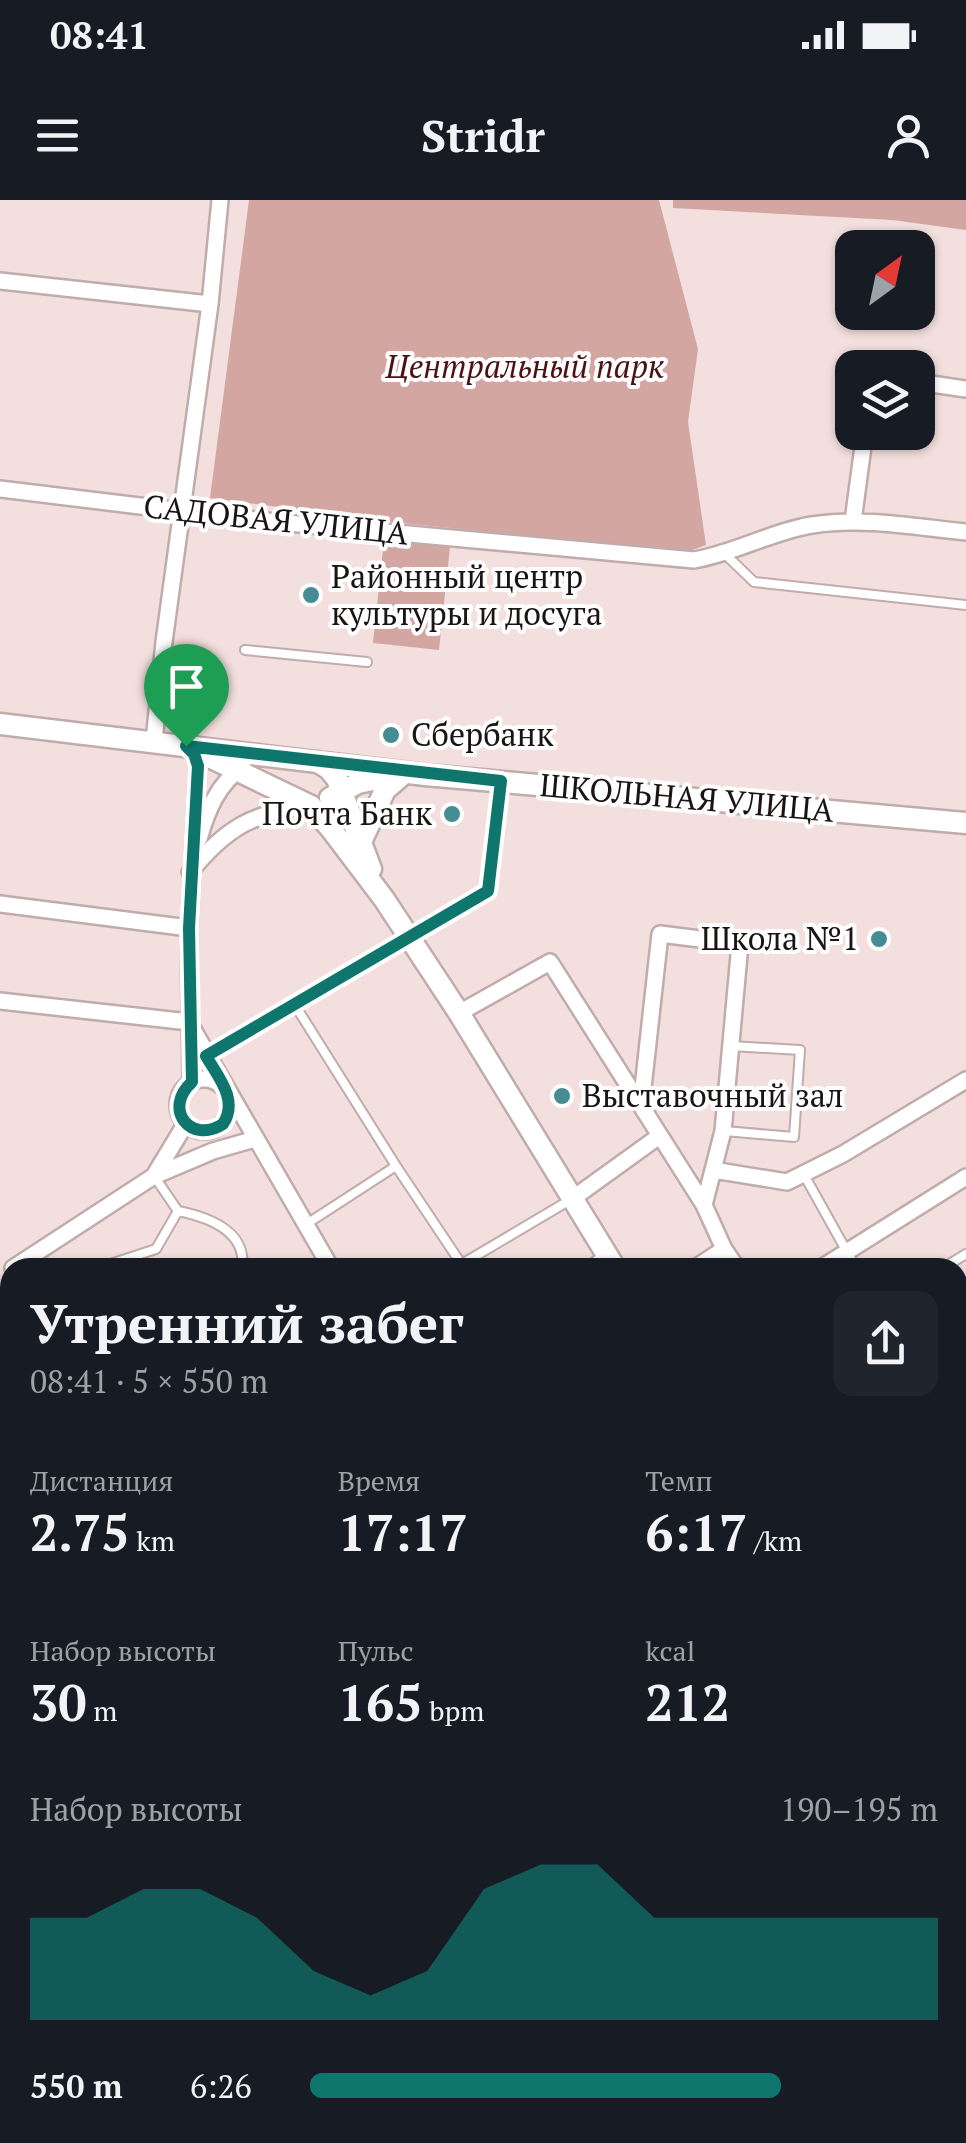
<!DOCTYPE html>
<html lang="ru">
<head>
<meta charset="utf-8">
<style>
  body { margin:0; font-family:"PT Serif",serif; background:#20242c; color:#f1f3f6; height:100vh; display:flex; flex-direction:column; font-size:38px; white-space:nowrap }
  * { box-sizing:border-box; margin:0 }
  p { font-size:32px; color:#9ea1a6 }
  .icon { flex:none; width:55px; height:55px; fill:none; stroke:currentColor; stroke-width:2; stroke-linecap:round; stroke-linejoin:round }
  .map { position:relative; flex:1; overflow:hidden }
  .side { position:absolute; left:0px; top:1058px; width:968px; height:888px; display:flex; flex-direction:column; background:#171b24; border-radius:30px 30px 0 0; box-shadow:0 2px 8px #0004 }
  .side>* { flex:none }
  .needle { width:65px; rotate:33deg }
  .buttons { position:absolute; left:835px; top:30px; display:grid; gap:20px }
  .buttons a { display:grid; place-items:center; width:100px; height:100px; border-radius:20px; background:#171b24; box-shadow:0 2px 8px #0004; font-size:50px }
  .pin { position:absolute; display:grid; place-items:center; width:85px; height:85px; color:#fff; margin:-102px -42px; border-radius:50% 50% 50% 0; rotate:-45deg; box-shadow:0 0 10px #0007 }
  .pin .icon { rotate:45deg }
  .round { display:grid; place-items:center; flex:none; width:105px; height:105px; border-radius:20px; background:#20242c }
  .overview { display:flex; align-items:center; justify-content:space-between; height:170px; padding:0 30px }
  h1 { font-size:55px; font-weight:800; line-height:75px }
  .stats { display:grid; grid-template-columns:repeat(3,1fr); gap:15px; height:170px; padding:10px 30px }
  .stats div { display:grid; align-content:center }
  .stats b { font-size:50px; font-weight:800 }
  .stats small { font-size:28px; font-weight:400 }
  .stats p { font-size:28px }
  .chart { height:280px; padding:20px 30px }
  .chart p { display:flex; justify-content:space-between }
  .chart svg { width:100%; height:180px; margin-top:10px; fill:#0f766e; opacity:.7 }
  ul { padding:0 30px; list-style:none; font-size:32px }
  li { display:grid; grid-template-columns:160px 120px 1fr; align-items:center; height:75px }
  li i { height:25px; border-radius:12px; background:#0f766e }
  .status { display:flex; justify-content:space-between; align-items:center; height:70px; padding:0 50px; background:#171b24; direction:ltr }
  .status svg { height:28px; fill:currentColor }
  header { display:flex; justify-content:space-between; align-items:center; height:130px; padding:0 30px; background:#171b24; font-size:45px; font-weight:800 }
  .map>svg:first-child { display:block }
  .green { fill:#d3a6a2 }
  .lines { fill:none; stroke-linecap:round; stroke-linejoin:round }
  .service-casing { stroke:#bfacab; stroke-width:12 }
  .minor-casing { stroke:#bfacab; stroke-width:20 }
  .tertiary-casing { stroke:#bfacab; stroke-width:25 }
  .service { stroke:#fff; stroke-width:8 }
  .minor { stroke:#fff; stroke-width:15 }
  .tertiary { stroke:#fff; stroke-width:20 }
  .route-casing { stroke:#fff; stroke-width:20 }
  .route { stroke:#0f766e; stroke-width:12 }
  .poi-dot { fill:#458c93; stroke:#fff; stroke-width:4 }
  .labels { text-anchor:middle; stroke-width:8; stroke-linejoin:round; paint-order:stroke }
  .park-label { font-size:32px; font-style:italic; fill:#4c1113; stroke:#fff }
  .street-label { font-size:32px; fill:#1b1414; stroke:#fff }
  .poi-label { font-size:32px; fill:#1b1414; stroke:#fff; text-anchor:start }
</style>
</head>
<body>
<div class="status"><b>08:41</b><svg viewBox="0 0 49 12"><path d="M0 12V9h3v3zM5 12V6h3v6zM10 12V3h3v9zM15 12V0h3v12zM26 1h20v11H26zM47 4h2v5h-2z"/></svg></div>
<header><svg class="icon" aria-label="menu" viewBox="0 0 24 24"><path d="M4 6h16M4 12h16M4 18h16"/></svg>Stridr<svg class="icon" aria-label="person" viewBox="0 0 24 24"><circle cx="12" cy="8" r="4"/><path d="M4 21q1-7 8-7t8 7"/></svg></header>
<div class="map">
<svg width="966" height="1943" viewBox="0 0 966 1943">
  <rect width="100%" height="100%" fill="#f3e0de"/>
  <path class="green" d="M249,0H659L698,149L688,222L706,345L687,352L392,322L210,298Z
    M673,0H966V30L892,20L673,8Z
    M384,340L450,347L439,450L373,443Z
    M10,1659V1792L0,1775V1666Z"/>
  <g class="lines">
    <defs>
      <path id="service" d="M726,355L754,382L966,405
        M245,450L367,462
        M293,802L488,691L501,586
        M206,856L293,802L396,966
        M725,931L794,937L800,850L731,846
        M803,973L856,1068
        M154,976L178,1011C208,1017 247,1031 242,1068
        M305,1025L396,966L464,1068
        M462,1064L570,1000
        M98,1068L156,1049L178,1011
        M585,1068L606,1054
        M943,1068L966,1054
        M0,1354L10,1348
        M958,1542L966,1537
        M958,1864L966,1876
        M441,1935L445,1943
        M688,1943L701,1935
        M841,1943L855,1935"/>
      <path id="minor" d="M0,81L210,104
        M918,182L966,189
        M0,289L255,320L694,360C735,353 773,331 812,325C863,317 915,327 966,332
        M853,321L865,232
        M154,541L164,442L210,104L220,0
        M185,546L194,554L198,566L189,728L191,882
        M199,639C207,611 218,583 243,567
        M190,672C226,628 252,613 308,606
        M0,704L189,728
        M0,801L189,822
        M459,813L550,762L704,1005
        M191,826L331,1068
        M178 905a26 26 0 1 1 52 0a26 26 0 1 1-52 0Z
        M641,906L660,734L740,744L723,931L704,1005L724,1049L737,1068
        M713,970L787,982L843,954L966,880
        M154,976L186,923
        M572,999L658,937
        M13,1068L154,976L213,951L255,939
        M695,1068L724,1049
        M821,1068L966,977
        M958,1243L966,1246
        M958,1820L966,1815"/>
      <path id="tertiary" d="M0,524L425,575L966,623
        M201,553L311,606L331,629L384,699L459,813L615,1068
        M318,562L329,569L337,579L371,669
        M330,598L358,583L392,576
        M361,642L385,590L400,577
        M958,1618L966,1631"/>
    </defs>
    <use href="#service" class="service-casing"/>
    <use href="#minor" class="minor-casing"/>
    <use href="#tertiary" class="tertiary-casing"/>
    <use href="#service" class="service"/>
    <use href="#minor" class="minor"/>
    <use href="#tertiary" class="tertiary"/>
  </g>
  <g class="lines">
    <defs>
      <path id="route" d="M186,546L501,581L488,691L206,856C218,877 239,900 223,924C191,945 162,909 192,882L189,728L198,566L194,554Z"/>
    </defs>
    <use href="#route" class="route-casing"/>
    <use href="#route" class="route"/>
  </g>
  <g class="poi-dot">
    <circle cx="311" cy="395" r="10"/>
    <circle cx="391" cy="535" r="10"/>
    <circle cx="452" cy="614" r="10"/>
    <circle cx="879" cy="739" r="10"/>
    <circle cx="562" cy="896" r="10"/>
  </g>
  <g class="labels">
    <g class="park-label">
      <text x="525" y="178">Центральный парк</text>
    </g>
    <g class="street-label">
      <text transform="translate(276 320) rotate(6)" y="11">САДОВАЯ УЛИЦА</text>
      <text transform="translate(687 598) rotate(5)" y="11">ШКОЛЬНАЯ УЛИЦА</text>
    </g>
    <g class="poi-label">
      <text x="331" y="388">Районный центр<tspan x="331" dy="37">культуры и досуга</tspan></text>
      <text x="411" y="546">Сбербанк</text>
      <text x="432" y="625" text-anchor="end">Почта Банк</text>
      <text x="859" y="750" text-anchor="end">Школа №1</text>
      <text x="582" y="907">Выставочный зал</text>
    </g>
  </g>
</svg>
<div class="buttons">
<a><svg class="needle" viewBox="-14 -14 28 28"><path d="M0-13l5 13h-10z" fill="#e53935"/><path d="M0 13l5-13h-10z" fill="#9ea1a6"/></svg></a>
<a><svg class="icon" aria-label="layers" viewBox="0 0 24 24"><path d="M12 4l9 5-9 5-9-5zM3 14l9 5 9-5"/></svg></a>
</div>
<div class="pin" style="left:186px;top:546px;background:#1e9e55"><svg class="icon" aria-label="arrive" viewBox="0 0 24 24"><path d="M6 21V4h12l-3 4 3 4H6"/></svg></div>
<section class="side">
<div class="overview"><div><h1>Утренний забег</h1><p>08:41 · 5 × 550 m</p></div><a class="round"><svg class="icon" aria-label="share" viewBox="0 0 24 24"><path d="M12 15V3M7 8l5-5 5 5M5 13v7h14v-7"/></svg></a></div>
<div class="stats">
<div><p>Дистанция</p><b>2.75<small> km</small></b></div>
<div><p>Время</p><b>17:17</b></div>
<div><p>Темп</p><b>6:17<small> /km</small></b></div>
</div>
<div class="stats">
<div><p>Набор высоты</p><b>30<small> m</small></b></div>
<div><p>Пульс</p><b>165<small> bpm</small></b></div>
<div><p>kcal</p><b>212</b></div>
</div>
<div class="chart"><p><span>Набор высоты</span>190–195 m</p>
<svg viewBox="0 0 160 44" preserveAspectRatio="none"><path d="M0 44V19L10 19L20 12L30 12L40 19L50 32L60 38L70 32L80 12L90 6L100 6L110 19L120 19L130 19L140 19L150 19L160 19V44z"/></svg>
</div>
<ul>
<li><b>550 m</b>6:26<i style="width:75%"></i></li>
</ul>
</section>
</div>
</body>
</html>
